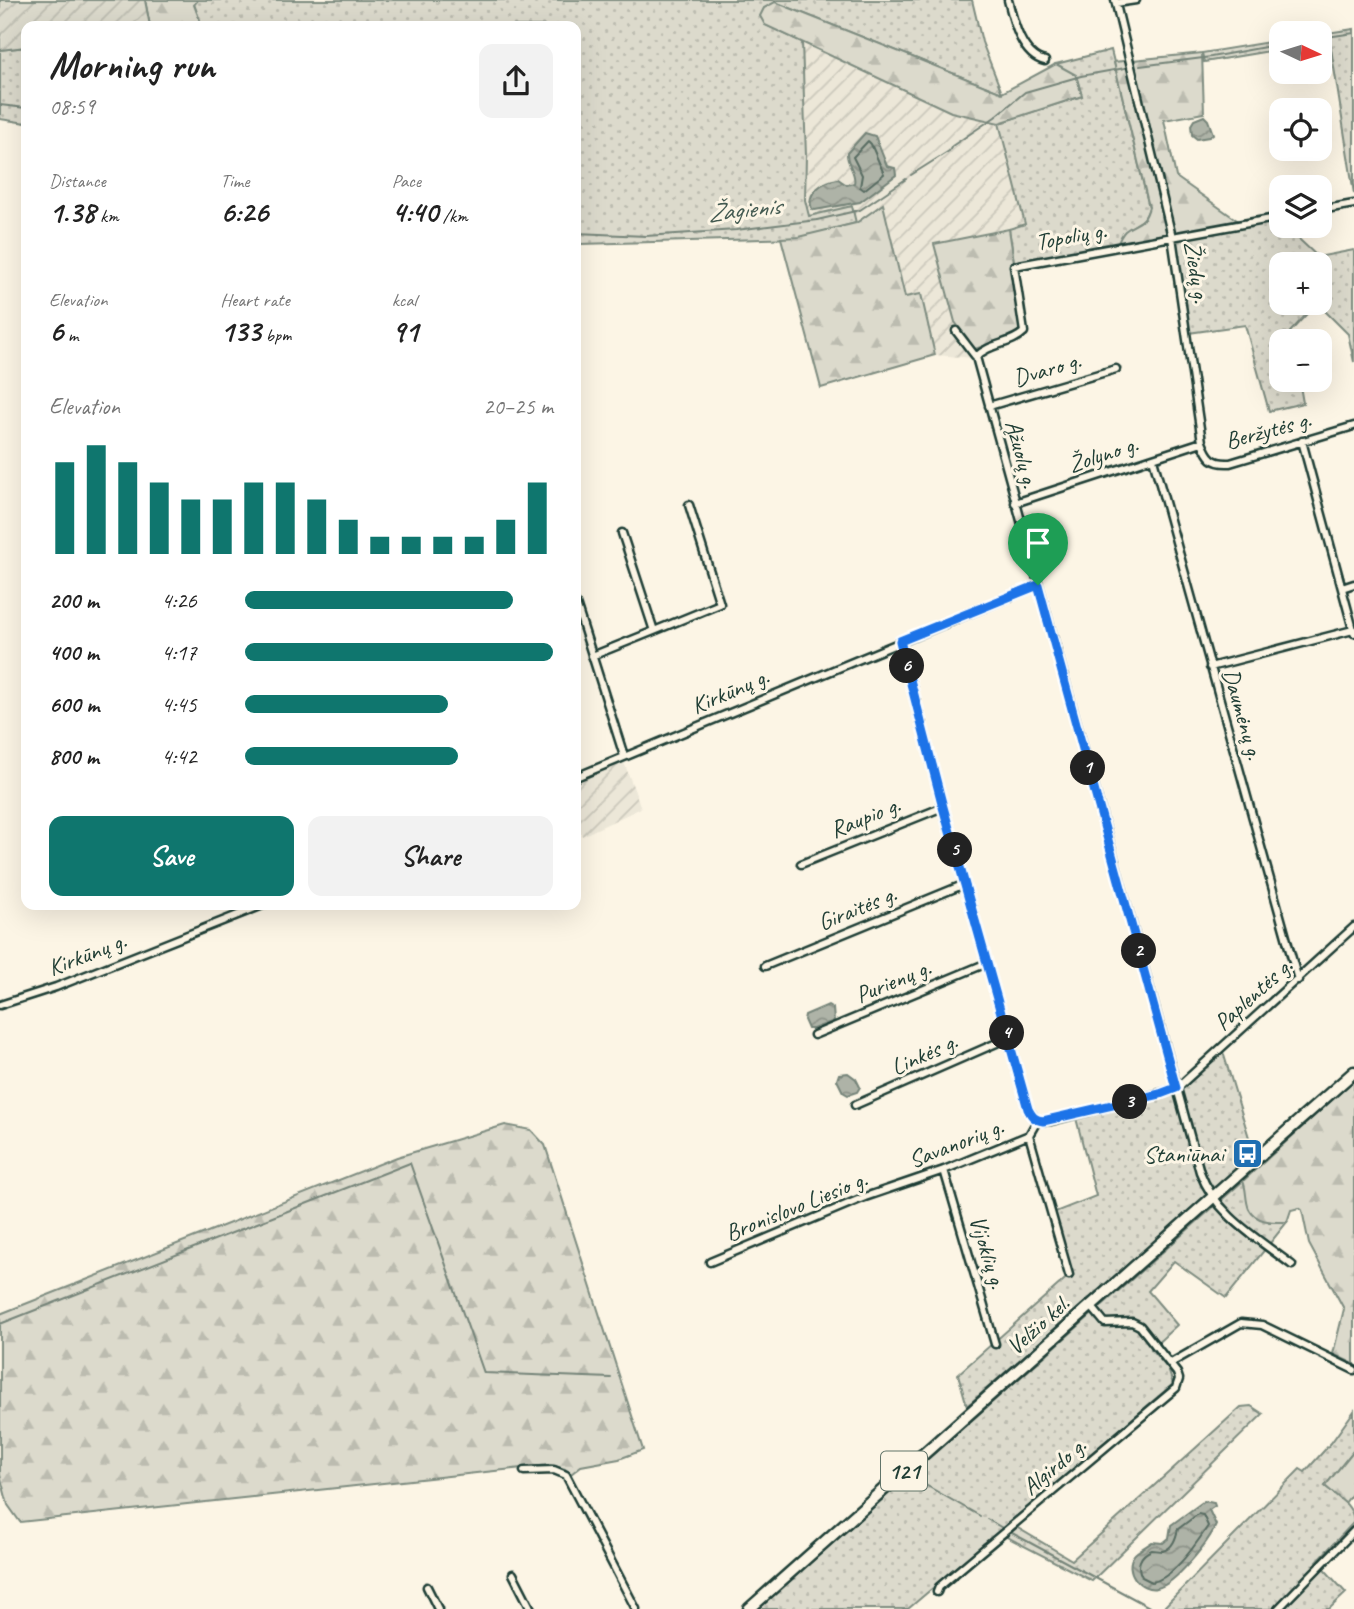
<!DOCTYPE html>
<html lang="en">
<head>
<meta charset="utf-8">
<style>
  body { margin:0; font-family:Caveat,sans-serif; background:#f2f2f2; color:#222; height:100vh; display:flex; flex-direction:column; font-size:26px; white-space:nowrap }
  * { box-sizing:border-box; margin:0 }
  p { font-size:23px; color:#767676 }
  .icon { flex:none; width:38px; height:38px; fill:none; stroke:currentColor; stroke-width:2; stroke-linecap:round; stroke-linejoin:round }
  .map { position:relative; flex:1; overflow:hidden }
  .sheet { position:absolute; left:21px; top:21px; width:560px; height:889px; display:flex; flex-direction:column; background:#fff; border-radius:14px; box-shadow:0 7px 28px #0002 }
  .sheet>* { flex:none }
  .needle { width:46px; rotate:94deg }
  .controls { position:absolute; left:1269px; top:21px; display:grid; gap:14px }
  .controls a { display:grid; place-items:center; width:63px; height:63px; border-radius:14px; background:#fff; box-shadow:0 7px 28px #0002; font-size:35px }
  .pin { position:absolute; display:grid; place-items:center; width:60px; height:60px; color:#fff; margin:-72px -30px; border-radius:50% 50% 50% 0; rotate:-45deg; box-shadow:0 0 7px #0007 }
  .pin .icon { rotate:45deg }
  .km { position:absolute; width:35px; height:35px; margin:-18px; border-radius:50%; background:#222; color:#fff; font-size:19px; line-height:35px; text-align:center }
  .round { display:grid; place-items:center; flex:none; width:74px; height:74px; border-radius:14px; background:#f2f2f2 }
  .head { display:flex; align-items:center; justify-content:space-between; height:119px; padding:0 28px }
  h1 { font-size:38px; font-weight:700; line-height:52px }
  .figures { display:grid; grid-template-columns:repeat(3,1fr); gap:10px; height:119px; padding:7px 28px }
  .figures div { display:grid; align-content:center }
  .figures b { font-size:30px; font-weight:700 }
  .figures small { font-size:19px; font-weight:400 }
  .figures p { font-size:19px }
  .chart { height:196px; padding:14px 28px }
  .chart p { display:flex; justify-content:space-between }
  .chart svg { width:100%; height:126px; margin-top:7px; stroke:#0f766e; stroke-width:6 }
  .action { display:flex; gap:14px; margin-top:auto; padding:14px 28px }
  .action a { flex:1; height:80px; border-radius:14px; background:#0f766e; color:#fff; font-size:28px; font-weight:700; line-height:80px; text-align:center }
  .action a+a { background:#f2f2f2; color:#222 }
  ul { padding:0 28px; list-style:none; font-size:23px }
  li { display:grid; grid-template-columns:112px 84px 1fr; align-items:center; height:52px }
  li i { height:18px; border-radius:9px; background:#0f766e }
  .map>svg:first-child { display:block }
  .industrial { fill:url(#industrial-furrows); fill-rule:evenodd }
  .grass { fill:url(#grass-dots); stroke:#7e8c80; stroke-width:2; fill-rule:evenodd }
  .forest { fill:url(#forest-firs); stroke:#7e8c80; stroke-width:2 }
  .garden { fill:url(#garden-furrows); stroke:#7e8c80; stroke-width:2 }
  .water { fill:url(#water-waves); stroke:#758479; stroke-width:2 }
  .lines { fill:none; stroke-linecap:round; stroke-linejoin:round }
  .shore { stroke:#586c62; stroke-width:2 }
  .stream { stroke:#758479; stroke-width:2 }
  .minor-casing { stroke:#1f3d34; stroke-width:11 }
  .primary-casing { stroke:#1f3d34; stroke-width:15 }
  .minor { stroke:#fcf5e5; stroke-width:6 }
  .primary { stroke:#fcf5e5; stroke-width:10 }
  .route-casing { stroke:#fff; stroke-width:14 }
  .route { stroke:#1a73e8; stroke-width:9 }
  .labels { text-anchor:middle; stroke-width:6; stroke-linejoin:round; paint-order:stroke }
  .shield { fill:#fcf5e5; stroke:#617469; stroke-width:2 }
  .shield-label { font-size:23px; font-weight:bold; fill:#1f3d34 }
  .street-label { font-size:24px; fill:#1f3d34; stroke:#fcf5e5 }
  .poi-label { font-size:24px; fill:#1f3d34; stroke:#fcf5e5; text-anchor:end }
  .water-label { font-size:26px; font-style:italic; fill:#435a51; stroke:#fcf5e5 }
</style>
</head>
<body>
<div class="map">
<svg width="1354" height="1609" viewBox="0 0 1354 1609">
  <defs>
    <pattern id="industrial-furrows" width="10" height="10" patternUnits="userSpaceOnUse" patternTransform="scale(1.75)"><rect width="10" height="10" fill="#ece7d8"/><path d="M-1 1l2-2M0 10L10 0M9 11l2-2" fill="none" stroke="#cac7ba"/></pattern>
    <pattern id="grass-dots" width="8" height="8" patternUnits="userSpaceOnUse" patternTransform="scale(1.75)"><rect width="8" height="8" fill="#dcdacc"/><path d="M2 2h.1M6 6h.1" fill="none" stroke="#bcbcb0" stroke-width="1.8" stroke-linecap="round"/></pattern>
    <pattern id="forest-firs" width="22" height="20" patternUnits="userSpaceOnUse" patternTransform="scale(1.75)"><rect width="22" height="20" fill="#dcdacc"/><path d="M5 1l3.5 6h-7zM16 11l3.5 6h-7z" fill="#bcbcb0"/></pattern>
    <pattern id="garden-furrows" width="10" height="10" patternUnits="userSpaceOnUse" patternTransform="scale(1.75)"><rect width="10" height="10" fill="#dcdacc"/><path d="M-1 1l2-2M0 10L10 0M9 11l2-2" fill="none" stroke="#bcbcb0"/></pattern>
    <pattern id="water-waves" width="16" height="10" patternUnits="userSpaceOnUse" patternTransform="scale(1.75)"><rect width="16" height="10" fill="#aeb3a7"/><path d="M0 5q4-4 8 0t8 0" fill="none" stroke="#8d9389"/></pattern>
  </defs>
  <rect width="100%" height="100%" fill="#fcf5e5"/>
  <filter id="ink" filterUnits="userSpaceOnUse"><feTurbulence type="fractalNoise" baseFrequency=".0143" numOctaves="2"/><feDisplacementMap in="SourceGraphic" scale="14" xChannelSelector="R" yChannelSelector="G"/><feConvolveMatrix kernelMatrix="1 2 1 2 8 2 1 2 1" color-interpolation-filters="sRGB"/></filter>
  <g filter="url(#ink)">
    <path class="industrial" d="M802,42L951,112L999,123L1025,224L935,244L961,331L968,339L974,358L935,355L921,294L906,297L883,204L856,223L851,207L809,216L805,201L806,156ZM847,161L885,162L887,166L893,167L896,175L860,202L815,210L842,180L847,185L854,183L855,177Z
      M622,757L641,808L582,836L576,819V777Z"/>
    <path class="grass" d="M198,0H972L982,42L1002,93L775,2L766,25L802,42L806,156L805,200L809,216L852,206L856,223L798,238L580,244L576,243V26H202L194,4Z
      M1354,29V194L1330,42L1320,43V34Z
      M1281,40V49L1204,62L1202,53Z
      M26,47V123L0,119V50Z
      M1111,50L1149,207C1144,225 1138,220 1128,230C1123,234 1120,241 1117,246L1014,262L1009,229L1025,224L999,123L1082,96L1076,76L1056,64Z
      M1280,221L1281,226H1285L1318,257L1354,250V362L1348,334L1317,303L1290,332L1291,341H1281V380H1299L1303,403L1269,411L1245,325L1188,333L1172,237ZM1281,264H1320V303H1281Z
      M1223,1052L1254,1154L967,1406L958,1374L1072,1273L1055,1212L1096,1196L1076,1118L1181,1090Z
      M1243,1181L1247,1190V1198L1269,1222H1287L1226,1298L1174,1261L1148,1291L1177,1325L1151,1349L1168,1369L1173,1384L908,1609H758Z
      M1251,1406L1263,1414L1092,1581L1005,1536L1016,1527L1072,1560L1241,1407Z
      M1354,1411V1450L1325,1486C1337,1496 1354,1506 1354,1522L1317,1561L1346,1593L1329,1609H1162L1300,1469L1305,1472L1331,1443Z"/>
    <path class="forest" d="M145,0H198L194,5L202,26H150Z
      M775,2L1002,93L1056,64L1076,75L1082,96L999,123L951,112L765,25L760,16L764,8Z
      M1202,53L1204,113L1164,120L1176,177L1241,223L1117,246C1119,240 1121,235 1125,231C1137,221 1144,226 1149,207L1114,62Z
      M883,204L905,297L921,294L935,355L821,388L781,238L798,237L856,223Z
      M1009,229L1014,262L1010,263L1020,330L1013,336L972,350L968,339L955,322L934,244Z
      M1354,1080V1364L1333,1354L1344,1309L1309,1244L1302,1210L1299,1208L1291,1210L1287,1222C1274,1222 1256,1223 1249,1209C1245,1200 1247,1190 1243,1181Z
      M505,1125L531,1130L545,1145L643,1450L619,1459L581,1466L571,1474L565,1469L550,1465L20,1522L8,1505L0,1475V1314L397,1157Z
      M1354,1450V1491L1345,1503L1325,1486Z"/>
    <path class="garden" d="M0,0H145L150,26H26V47L0,50Z"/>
    <path class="water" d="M1204,116L1208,120L1213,134L1209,137L1197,139L1192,135L1191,125L1194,120Z
      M865,133L875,136L887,166L895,168L896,175L860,202L815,210L812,209C805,193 823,181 838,179L847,185L854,183C857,173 846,164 847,153Z
      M828,1005L833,1008L834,1021L813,1029H808L804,1020L805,1015Z
      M848,1073L856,1079L860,1087L857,1092L848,1095L843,1092L837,1080L839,1074Z
      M1204,1501L1214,1503L1215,1506L1209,1510L1216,1525C1209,1541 1175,1585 1157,1588C1140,1592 1123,1570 1134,1555C1138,1550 1147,1546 1152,1542L1163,1543L1169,1538L1171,1525Z"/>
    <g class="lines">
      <path class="shore" d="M868,141L871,144L884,174L864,190L860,187L862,175L853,157Z
        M1198,1514L1203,1515L1208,1526C1197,1543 1173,1579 1152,1582L1142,1577C1136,1566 1139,1555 1152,1550C1153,1550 1161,1551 1163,1551C1173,1548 1176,1538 1178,1529Z"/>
      <path class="stream" d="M1320,38L1354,33
        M1140,66L1211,57L1281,44
        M0,105L26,108
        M911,175L949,151L952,146L995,117L1025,92L1081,76L1125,68
        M576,233L646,236L736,230L817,220L860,210L906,179
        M0,1324L410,1163L484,1373L611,1378
        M915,1479L980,1516
        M987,1519L1004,1529
        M1012,1533L1153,1609"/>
      <defs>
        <path id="minor" d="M1008,0C1013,20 1021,56 1045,61
          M1115,0L1172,237L1202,442C1208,458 1213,464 1230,463L1354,426
          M1116,3L1136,0
          M1320,210L1354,204
          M956,331L976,357L1200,1172C1216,1215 1257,1238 1292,1265
          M976,357C989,343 1011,345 1024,332L1014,266L1281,217
          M989,406L1116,369
          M1302,441L1354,633
          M1153,459L1298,980
          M1015,503L1202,442
          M1342,588L1354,584
          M576,604L624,756
          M654,631L720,604L689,505
          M900,641L943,807L1028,1109L1037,1121H1051L1176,1089L1354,927
          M592,656L654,631L622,533
          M1210,667L1353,630
          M576,777L1038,585
          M801,864L943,807
          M765,966L965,884
          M0,1005L56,987L263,905
          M814,1035L987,963
          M855,1105L1008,1038
          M1037,1121L1029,1135L1069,1275
          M944,1170L995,1344
          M710,1262L865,1197L944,1170L1029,1135
          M1171,1363L1241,1323L1262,1325L1354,1370
          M524,1471L554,1470L566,1475L636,1609
          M513,1574L531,1609
          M427,1587L438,1609
          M937,1592L939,1587L1176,1388L1179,1379L1177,1373L1140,1326L1132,1322L1105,1323L1091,1306
          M1278,1609L1354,1531"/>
        <path id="primary" d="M749,1609L1354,1072"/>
      </defs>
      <use href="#minor" class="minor-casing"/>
      <use href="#primary" class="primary-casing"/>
      <use href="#minor" class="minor"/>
      <use href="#primary" class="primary"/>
    </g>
  </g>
  <g class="lines" filter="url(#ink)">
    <defs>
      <path id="route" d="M1038,585L1176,1088L1160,1094L1043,1121C1035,1120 1032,1117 1028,1109L943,807L900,641Z"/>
    </defs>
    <use href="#route" class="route-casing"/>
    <use href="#route" class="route"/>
  </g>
  <defs>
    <symbol id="bus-square" viewBox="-11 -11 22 22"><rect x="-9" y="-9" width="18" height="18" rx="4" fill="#1f6fb2" stroke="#fcf5e5"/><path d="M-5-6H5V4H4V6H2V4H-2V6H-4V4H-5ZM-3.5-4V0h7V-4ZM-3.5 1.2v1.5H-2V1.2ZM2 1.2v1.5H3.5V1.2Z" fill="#fff"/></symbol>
  </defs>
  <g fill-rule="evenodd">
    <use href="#bus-square" x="1230" y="1136" width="35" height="35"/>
  </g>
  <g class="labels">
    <rect class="shield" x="881" y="1451.5" width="46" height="39" rx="5"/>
    <g class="shield-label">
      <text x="904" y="1479">121</text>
    </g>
    <g class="street-label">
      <text transform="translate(1071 236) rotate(-10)" y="8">Topolių g.</text>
      <text transform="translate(1197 272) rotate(81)" y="8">Žiedų g.</text>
      <text transform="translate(1047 369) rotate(-16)" y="8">Dvaro g.</text>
      <text transform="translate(1268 430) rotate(-15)" y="8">Beržytės g.</text>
      <text transform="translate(1022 454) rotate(75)" y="8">Ąžuolų g.</text>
      <text transform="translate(1103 454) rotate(-18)" y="8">Žolyno g.</text>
      <text transform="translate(730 691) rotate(-23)" y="8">Kirkūnų g.</text>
      <text transform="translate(1243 714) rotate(74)" y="8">Daumėnų g.</text>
      <text transform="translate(865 817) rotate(-22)" y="8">Raupio g.</text>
      <text transform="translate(857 908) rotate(-22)" y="8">Giraitės g.</text>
      <text transform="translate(87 954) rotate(-21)" y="8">Kirkūnų g.</text>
      <text transform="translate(893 981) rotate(-22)" y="8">Purienų g.</text>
      <text transform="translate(1253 994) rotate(-42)" y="8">Paplentės g.</text>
      <text transform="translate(924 1054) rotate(-24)" y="8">Linkės g.</text>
      <text transform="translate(956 1143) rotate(-21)" y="8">Savanorių g.</text>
      <text transform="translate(796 1206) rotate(-22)" y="8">Bronislovo Liesio g.</text>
      <text transform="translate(988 1252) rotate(73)" y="8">Vijoklių g.</text>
      <text transform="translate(1038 1325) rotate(-42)" y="8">Velžio kel.</text>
      <text transform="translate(1054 1466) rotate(-40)" y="8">Algirdo g.</text>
    </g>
    <g class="poi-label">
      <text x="1224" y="1162">Staniūnai</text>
    </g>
    <g class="water-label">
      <text transform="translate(744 209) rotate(-6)" y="9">Žagienis</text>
    </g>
  </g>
</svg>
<div class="controls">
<a><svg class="needle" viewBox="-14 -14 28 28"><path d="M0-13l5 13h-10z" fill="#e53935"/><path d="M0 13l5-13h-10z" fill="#767676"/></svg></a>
<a><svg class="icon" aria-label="locate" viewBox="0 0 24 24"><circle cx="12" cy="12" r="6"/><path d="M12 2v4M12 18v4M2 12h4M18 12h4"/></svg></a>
<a><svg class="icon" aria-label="layers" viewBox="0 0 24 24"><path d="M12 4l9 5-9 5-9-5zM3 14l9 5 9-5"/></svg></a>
<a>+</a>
<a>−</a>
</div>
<div class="pin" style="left:1038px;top:585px;background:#1e9e55"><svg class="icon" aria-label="arrive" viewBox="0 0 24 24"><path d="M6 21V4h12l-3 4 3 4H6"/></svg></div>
<b class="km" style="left:1088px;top:768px">1</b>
<b class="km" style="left:1139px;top:951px">2</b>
<b class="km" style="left:1130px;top:1102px">3</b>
<b class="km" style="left:1007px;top:1033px">4</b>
<b class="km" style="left:955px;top:850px">5</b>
<b class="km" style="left:907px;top:666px">6</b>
<section class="sheet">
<div class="head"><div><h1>Morning run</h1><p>08:59</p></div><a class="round"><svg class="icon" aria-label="share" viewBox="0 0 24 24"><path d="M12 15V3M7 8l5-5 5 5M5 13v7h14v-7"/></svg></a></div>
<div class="figures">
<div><p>Distance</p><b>1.38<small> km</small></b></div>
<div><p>Time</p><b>6:26</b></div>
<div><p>Pace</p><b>4:40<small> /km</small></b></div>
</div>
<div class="figures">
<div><p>Elevation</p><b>6<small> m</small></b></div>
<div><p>Heart rate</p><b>133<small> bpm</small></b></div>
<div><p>kcal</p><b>91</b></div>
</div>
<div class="chart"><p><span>Elevation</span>20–25 m</p>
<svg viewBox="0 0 160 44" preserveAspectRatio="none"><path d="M5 44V12M15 44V6M25 44V12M35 44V19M45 44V25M55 44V25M65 44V19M75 44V19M85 44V25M95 44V32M105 44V38M115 44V38M125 44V38M135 44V38M145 44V32M155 44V19"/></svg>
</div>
<ul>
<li><b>200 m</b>4:26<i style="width:87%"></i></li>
<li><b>400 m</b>4:17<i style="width:100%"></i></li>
<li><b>600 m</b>4:45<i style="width:66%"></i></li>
<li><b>800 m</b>4:42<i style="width:69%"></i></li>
</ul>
<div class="action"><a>Save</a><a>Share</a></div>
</section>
</div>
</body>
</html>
